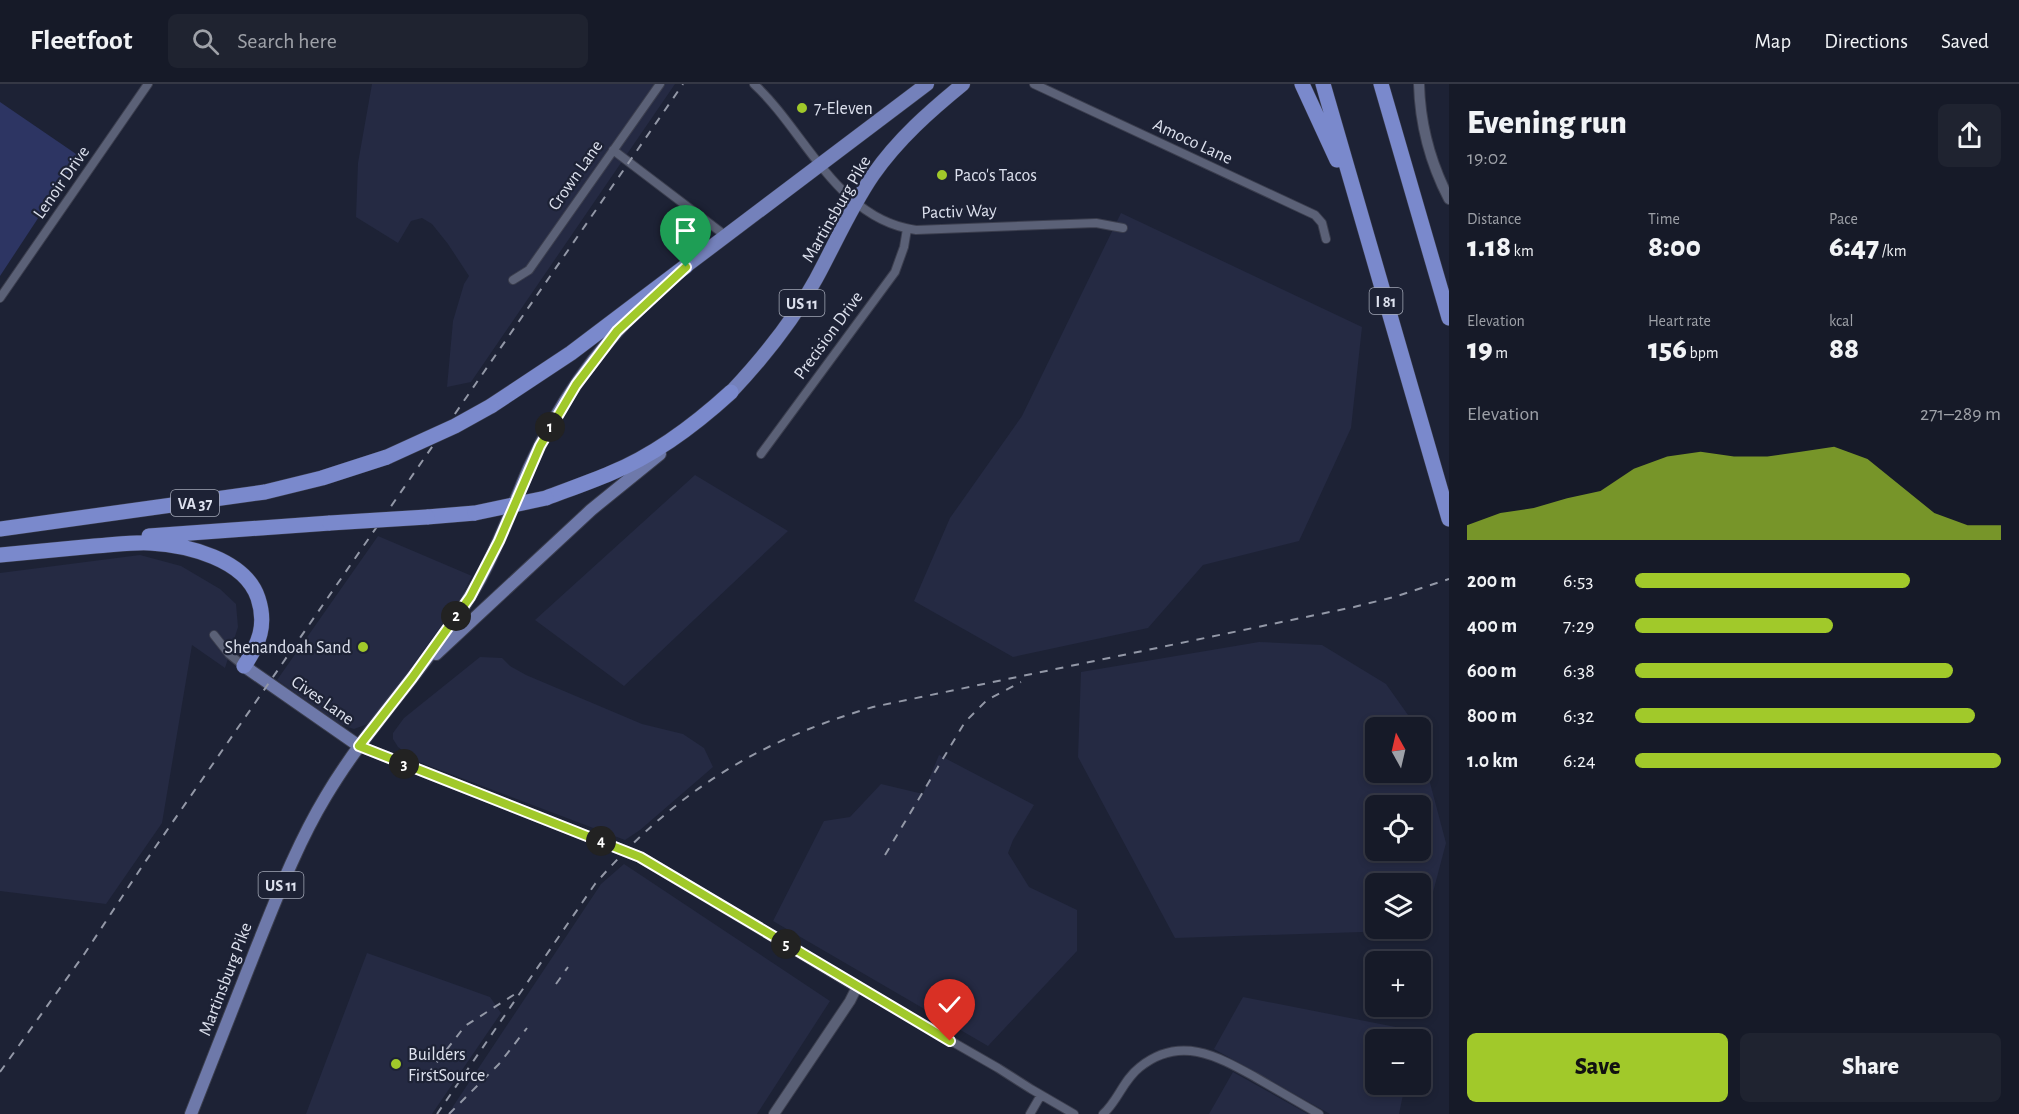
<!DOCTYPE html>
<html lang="en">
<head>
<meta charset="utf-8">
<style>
  body { margin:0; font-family:"Alegreya Sans",sans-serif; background:#1f2330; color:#f1f3f6; height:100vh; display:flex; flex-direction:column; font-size:22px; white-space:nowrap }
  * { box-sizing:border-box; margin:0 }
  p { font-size:20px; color:#9ea1a8 }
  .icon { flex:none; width:33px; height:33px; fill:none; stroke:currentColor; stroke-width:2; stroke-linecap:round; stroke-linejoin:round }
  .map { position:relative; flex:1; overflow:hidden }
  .sheet { display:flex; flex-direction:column; background:#161a28; width:570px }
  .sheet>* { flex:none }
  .needle { width:39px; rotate:352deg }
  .controls { position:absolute; left:1365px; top:633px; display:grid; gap:12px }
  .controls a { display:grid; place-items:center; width:66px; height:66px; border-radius:9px; background:#161a28; box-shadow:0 3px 9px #0003,0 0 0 2px #353845; font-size:30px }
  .pin { position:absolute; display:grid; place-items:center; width:51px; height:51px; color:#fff; margin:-62px -26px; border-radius:50% 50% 50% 0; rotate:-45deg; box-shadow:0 0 6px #0007 }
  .pin .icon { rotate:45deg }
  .km { position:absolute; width:30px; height:30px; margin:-15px; border-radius:50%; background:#222; color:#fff; font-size:16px; line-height:30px; text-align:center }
  .round { display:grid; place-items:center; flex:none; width:63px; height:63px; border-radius:9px; background:#1f2330 }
  .overview { display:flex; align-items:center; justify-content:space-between; height:102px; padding:0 18px }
  h1 { font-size:33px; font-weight:800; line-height:45px }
  .metrics { display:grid; grid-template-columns:repeat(3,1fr); gap:9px; height:102px; padding:6px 18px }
  .metrics div { display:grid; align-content:center }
  .metrics b { font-size:30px; font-weight:800 }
  .metrics small { font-size:16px; font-weight:400 }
  .metrics p { font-size:16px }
  .chart { height:168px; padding:12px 18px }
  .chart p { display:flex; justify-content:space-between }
  .chart svg { width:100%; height:108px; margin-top:6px; fill:#a1c92a; opacity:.7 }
  .cta { display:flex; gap:12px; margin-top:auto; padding:12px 18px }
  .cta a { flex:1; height:69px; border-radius:9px; background:#a1c92a; color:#111; font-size:24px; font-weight:800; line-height:69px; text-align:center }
  .cta a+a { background:#1f2330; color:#f1f3f6 }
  ul { padding:0 18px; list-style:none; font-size:20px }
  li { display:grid; grid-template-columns:96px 72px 1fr; align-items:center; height:45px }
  li i { height:15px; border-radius:8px; background:#a1c92a }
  header { display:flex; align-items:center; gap:36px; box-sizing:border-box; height:84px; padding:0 30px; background:#161a28; border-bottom:2px solid #353845 }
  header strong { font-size:28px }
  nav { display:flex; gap:33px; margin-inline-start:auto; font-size:21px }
  .search { width:420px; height:54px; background:#1f2330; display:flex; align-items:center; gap:15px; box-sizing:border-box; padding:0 21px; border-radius:9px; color:#9ea1a8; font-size:22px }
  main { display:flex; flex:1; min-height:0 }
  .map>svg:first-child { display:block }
  .built { fill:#252a43; fill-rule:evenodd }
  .green { fill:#2d3563 }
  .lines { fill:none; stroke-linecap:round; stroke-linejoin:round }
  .minor-casing { stroke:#3b3e4e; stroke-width:10 }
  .tertiary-casing { stroke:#3b3e4e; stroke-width:12 }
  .primary-casing { stroke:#3b3e4e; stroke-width:14 }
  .trunk-casing { stroke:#3b3e4e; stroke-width:15 }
  .motorway-casing { stroke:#3b3e4e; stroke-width:16 }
  .minor { stroke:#5b6177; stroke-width:8 }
  .tertiary { stroke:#5b6177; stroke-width:10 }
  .primary { stroke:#6e79aa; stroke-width:12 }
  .trunk { stroke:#7481bb; stroke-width:14 }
  .motorway { stroke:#7a89cc; stroke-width:15 }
  .rail { stroke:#9398a7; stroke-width:2; stroke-dasharray:8 8; stroke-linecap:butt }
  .motorway-bridge-casing { stroke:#3b3e4e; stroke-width:16; stroke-linecap:butt }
  .motorway-bridge { stroke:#7a89cc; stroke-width:15 }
  .route-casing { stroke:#fff; stroke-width:12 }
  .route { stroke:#a1c92a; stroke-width:8 }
  .poi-dot { fill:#a1c92a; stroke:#1d2235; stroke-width:2 }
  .labels { text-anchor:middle; stroke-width:4.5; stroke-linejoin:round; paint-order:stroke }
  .shield { fill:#1d2235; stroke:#a3a8b6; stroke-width:1.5 }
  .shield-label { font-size:16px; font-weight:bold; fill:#dde1ee }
  .poi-label { font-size:18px; fill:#dde1ee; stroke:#1d2235; text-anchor:start }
  .street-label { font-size:18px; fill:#dde1ee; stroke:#1d2235 }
</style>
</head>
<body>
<header>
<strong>Fleetfoot</strong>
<div class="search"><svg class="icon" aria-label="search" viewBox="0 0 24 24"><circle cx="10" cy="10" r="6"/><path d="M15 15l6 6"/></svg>Search here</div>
<nav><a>Map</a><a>Directions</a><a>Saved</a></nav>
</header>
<main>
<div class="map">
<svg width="1449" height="1030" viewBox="0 0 1449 1030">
  <rect width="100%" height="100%" fill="#1d2235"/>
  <path class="built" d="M372,0H675L471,298L447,303L453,237L464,200L469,192L448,160L432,140L422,134L411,137L398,159L356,133L358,79Z
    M1121,129L1362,243L1351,344L1299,457L1203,481L1148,544L1013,573L914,517L950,434L1022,332Z
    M695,391L788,447L624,602L535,536Z
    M378,452L472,492L452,530L373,633L365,641L354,645L339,640L277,596Z
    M140,471L181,482L220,505L236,520L238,543L225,584L192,561L162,739L106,820L0,807V489Z
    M1259,558L1322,561L1386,600L1413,638L1415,643L1376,644V688H1420L1421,665L1446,759L1423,846L1175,854L1078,673L1081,588ZM1376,722H1420V766H1376ZM1376,800H1420V844H1376Z
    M480,573L502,574L510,582L526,591L642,640L683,650L704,664L713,683L640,746L625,756L419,678L398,663L393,655V649L404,634Z
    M939,671L1034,721L1013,756L1008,769L1029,803L1077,826V867L988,962L773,837L824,737L850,733L881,700L923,710Z
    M624,780L830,917L757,1030H448L601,800Z
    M367,869L490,913L501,929L432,1030H306Z
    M1243,913L1416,947L1414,955L1376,956V1000L1405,1001L1399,1030H1330L1214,965Z
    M1233,988L1308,1030H1209Z"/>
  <path class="green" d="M0,18L79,72L0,192Z"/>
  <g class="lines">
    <defs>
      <path id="minor" d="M754,0C805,47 838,136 916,146L1096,139L1123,144
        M1034,0L1315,131L1322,139L1326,155
        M613,66L726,152
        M513,196L529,186L660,0
        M0,214L148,0
        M761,370L895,188L904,163L907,145
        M214,551L229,570L244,582
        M857,903L998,984L1031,1005L1074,1030
        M1030,1030L1041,1011
        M1103,1030C1118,1017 1123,996 1140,983C1180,951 1217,972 1255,993C1276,1005 1298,1018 1319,1030"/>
      <path id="tertiary" d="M1419,0C1420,39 1431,80 1449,115
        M359,662L640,773L857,903L850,917L774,1030"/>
      <path id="primary" d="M436,570L591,426L660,370
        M244,582L359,662
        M191,1030C213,975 234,920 256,865C277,813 297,760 326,712C371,636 437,573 480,495C500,459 513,421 529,384C556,325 593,269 640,224"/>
      <path id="trunk" d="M686,182L927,0
        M731,308C764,273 793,237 816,195C835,160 851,123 873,91C898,55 930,27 963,0"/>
      <path id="motorway" d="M1302,0L1337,76
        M1323,0L1449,435
        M1381,0L1449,234
        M491,322L571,269L686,182
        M546,414C567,406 590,398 611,389C655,371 696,340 731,308
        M427,433L475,429
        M0,445L265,408L322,394L387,373
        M149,452L330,439
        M0,471C32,468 64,465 95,462C113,461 132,458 150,459C187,461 245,475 258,514C267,541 259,560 244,582"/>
    </defs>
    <use href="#minor" class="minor-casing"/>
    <use href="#tertiary" class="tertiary-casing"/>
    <use href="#primary" class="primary-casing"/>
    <use href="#trunk" class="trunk-casing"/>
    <use href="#motorway" class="motorway-casing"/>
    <use href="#minor" class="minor"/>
    <use href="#tertiary" class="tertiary"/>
    <use href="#primary" class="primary"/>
    <use href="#trunk" class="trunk"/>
    <use href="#motorway" class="motorway"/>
    <path class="rail" d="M885,771L965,638L987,616L1021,598
      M556,900L568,883
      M0,988L85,869L143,781L683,0
      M427,991L465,942L515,910
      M437,1030L595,800C674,709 757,657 873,623L1354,523L1394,513L1449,495
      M449,1030L499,980L527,944"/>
    <defs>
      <path id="motorway-bridge" d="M387,373L455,342L491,322
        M475,429L546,414
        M330,439L427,433"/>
    </defs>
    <use href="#motorway-bridge" class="motorway-bridge-casing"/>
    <use href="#motorway-bridge" class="motorway-bridge"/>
  </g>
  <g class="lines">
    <defs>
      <path id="route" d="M686,183L617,247L576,301L540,362L499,457L470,513L412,594L359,662L640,773L950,957"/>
    </defs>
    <use href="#route" class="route-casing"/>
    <use href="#route" class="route"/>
  </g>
  <g class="poi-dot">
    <circle cx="802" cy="24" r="6"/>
    <circle cx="942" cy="91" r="6"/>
    <circle cx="363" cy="563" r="6"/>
    <circle cx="396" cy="980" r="6"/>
  </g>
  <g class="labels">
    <g class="shield">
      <rect x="1369.5" y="204" width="33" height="26" rx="4.5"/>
      <rect x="779.5" y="206" width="45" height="26" rx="4.5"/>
      <rect x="171" y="406" width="48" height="26" rx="4.5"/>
      <rect x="258.5" y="788" width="45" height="26" rx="4.5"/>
    </g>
    <g class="shield-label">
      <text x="1386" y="223">I 81</text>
      <text x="802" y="225">US 11</text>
      <text x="195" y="425">VA 37</text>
      <text x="281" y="807">US 11</text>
    </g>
    <g class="poi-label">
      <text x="814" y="30">7-Eleven</text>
      <text x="954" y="97">Paco's Tacos</text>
      <text x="351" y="569" text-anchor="end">Shenandoah Sand</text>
      <text x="408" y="976">Builders<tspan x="408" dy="21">FirstSource</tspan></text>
    </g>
    <g class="street-label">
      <text transform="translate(1193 57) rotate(25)" y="6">Amoco Lane</text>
      <text transform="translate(575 91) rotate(-55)" y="6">Crown Lane</text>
      <text transform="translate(61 98) rotate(-55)" y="6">Lenoir Drive</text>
      <text transform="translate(836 125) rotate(-60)" y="6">Martinsburg Pike</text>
      <text transform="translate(959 127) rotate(-2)" y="6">Pactiv Way</text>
      <text transform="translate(828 251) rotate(-54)" y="6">Precision Drive</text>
      <text transform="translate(323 616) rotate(35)" y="6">Cives Lane</text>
      <text transform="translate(225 895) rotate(-69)" y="6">Martinsburg Pike</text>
    </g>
  </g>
</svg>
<div class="controls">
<a><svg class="needle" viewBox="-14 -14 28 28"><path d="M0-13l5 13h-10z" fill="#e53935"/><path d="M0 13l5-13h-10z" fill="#9ea1a8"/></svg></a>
<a><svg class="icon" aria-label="locate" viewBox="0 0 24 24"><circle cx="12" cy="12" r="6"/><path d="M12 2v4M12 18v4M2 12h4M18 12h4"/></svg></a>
<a><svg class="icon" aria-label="layers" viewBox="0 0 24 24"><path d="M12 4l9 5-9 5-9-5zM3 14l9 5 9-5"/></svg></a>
<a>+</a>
<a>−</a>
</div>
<div class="pin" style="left:686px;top:183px;background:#1e9e55"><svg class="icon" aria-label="arrive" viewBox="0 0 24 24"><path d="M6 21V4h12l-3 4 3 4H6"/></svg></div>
<div class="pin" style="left:950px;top:957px;background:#d93025"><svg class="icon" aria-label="check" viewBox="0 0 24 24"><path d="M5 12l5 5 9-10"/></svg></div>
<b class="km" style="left:550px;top:343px">1</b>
<b class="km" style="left:456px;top:532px">2</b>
<b class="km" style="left:404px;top:680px">3</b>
<b class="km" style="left:601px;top:757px">4</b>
<b class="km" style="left:786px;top:860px">5</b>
</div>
<section class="sheet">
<div class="overview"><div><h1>Evening run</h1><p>19:02</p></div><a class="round"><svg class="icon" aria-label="share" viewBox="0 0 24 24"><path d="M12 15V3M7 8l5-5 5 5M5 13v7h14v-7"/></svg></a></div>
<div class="metrics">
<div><p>Distance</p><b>1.18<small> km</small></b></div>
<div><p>Time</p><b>8:00</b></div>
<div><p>Pace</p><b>6:47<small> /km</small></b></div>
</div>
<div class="metrics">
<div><p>Elevation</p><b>19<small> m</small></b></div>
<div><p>Heart rate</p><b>156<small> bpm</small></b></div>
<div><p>kcal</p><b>88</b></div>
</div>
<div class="chart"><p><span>Elevation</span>271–289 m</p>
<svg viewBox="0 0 160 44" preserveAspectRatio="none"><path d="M0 44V38L10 33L20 31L30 27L40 24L50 15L60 10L70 8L80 10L90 10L100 8L110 6L120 11L130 22L140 33L150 38L160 38V44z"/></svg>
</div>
<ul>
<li><b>200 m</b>6:53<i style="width:75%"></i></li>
<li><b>400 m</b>7:29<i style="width:54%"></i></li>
<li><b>600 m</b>6:38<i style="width:87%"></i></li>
<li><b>800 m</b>6:32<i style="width:93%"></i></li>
<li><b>1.0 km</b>6:24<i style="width:100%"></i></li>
</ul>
<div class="cta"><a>Save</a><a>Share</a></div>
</section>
</main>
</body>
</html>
